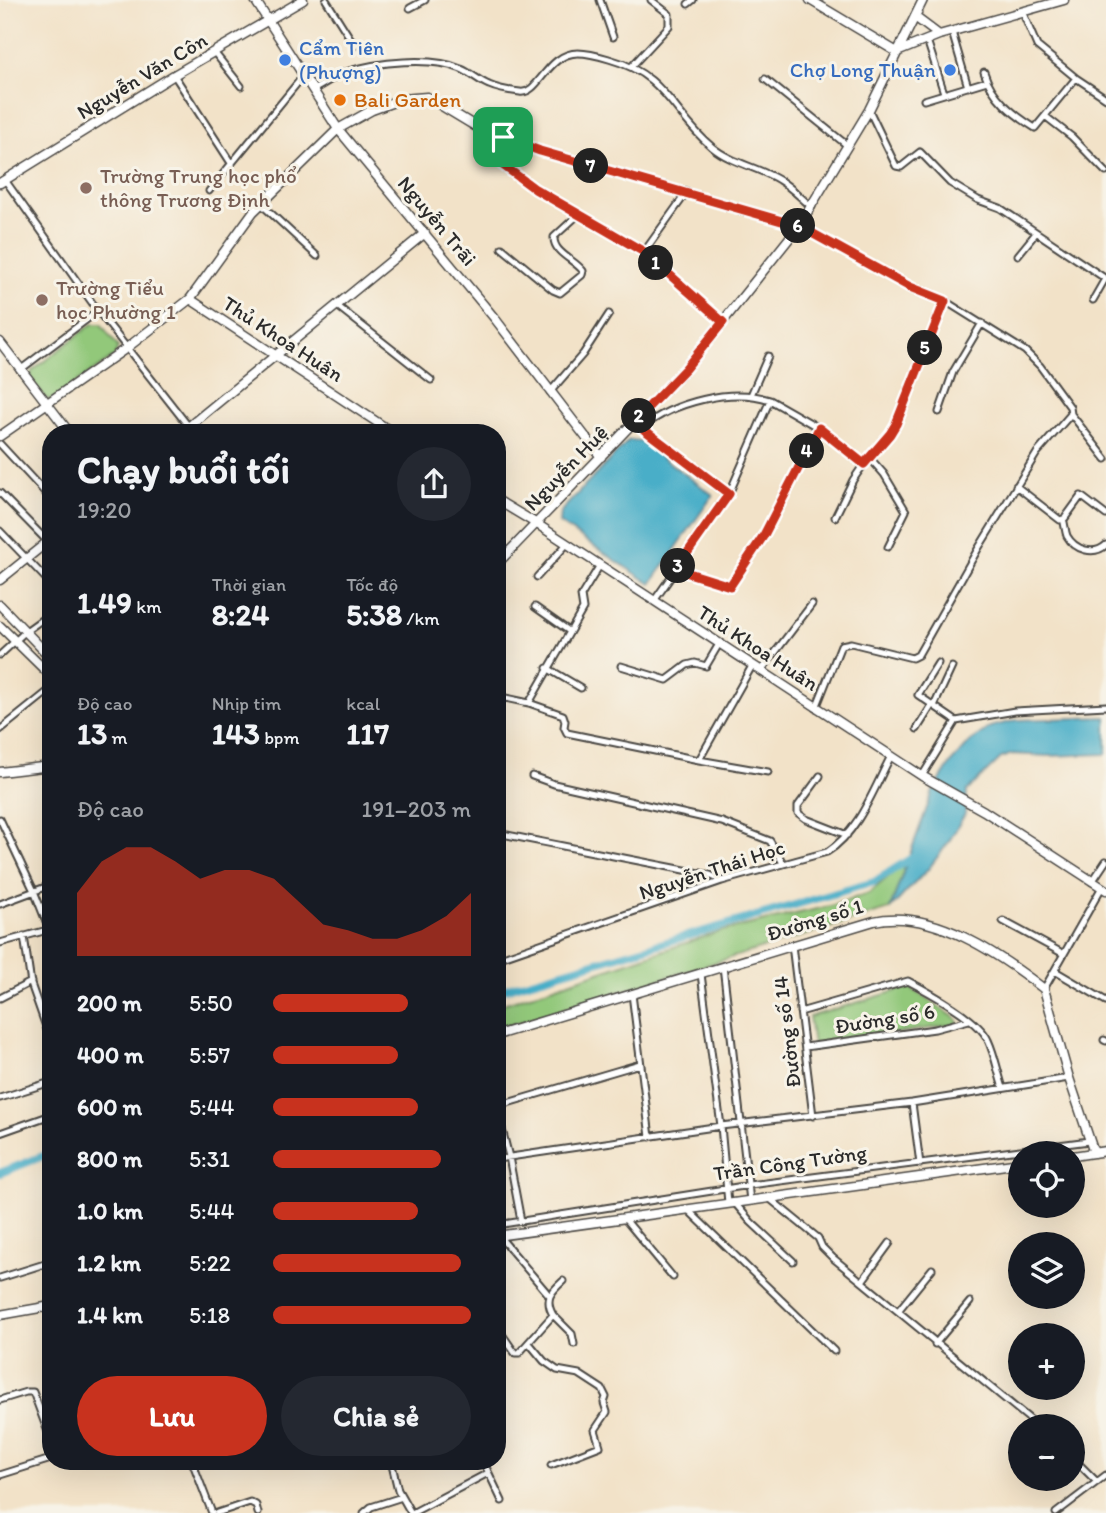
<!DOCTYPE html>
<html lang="vi">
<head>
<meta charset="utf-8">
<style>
  body { margin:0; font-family:Itim,sans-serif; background:#242831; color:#f1f3f6; height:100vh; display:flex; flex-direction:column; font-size:26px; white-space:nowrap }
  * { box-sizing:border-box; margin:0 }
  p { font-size:23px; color:#9ea1a6 }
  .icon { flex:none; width:38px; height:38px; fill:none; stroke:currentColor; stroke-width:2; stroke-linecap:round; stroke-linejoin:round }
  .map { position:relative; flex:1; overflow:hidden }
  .panel { position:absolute; left:42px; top:424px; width:464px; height:1046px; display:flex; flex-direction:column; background:#171b24; border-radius:28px; box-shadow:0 7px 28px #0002 }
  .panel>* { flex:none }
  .fabs { position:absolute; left:1008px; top:1141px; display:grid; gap:14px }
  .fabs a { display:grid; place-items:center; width:77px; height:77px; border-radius:50%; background:#171b24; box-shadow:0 7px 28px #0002; font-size:35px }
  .pin { position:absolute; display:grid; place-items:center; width:60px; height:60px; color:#fff; margin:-30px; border-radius:14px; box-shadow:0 4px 10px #0006 }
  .km { position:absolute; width:35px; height:35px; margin:-18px; border-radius:50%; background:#222; color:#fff; font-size:19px; line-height:35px; text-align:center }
  .round { display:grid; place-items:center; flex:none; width:74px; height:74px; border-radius:37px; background:#242831 }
  .summary { display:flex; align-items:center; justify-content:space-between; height:119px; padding:0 35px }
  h1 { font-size:38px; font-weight:700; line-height:52px }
  .metrics { display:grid; grid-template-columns:repeat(3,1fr); gap:10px; height:119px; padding:7px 35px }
  .metrics div { display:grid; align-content:center }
  .metrics b { font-size:30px; font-weight:700 }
  .metrics small { font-size:19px; font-weight:400 }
  .metrics p { font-size:19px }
  .chart { height:196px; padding:14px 35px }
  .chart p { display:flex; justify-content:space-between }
  .chart svg { width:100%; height:126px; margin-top:7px; fill:#c8321e; opacity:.7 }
  .cta { display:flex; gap:14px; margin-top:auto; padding:14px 35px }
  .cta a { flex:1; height:80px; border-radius:42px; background:#c8321e; color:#fff; font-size:28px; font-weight:700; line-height:80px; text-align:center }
  .cta a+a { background:#242831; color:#f1f3f6 }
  ul { padding:0 35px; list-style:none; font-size:23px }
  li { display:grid; grid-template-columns:112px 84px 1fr; align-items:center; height:52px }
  li i { height:18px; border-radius:9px; background:#c8321e }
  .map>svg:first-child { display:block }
  .green { fill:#92c87a; stroke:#5e7a52; stroke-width:2 }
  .water { fill:#48aec8; stroke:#3a6c7a; stroke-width:2 }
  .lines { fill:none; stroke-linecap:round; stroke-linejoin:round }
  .canal { stroke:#48aec8; stroke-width:8 }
  .street-casing { stroke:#494643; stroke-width:9 }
  .secondary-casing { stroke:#494643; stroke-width:11 }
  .street { stroke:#fff; stroke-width:5 }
  .secondary { stroke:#fff; stroke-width:8 }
  .route-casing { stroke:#fff; stroke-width:14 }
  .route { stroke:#c8321e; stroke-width:9 }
  .shop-dot { fill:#3f7fe0; stroke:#f7f3e8; stroke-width:2.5 }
  .food-dot { fill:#e8710a; stroke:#f7f3e8; stroke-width:2.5 }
  .education-dot { fill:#8d6e63; stroke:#f7f3e8; stroke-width:2.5 }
  .labels { text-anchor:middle; stroke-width:6; stroke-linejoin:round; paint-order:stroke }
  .shop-label { font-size:21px; fill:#366cbe; stroke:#f7f3e8; text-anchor:start }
  .street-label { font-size:21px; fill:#2b2b2b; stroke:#f7f3e8 }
  .food-label { font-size:21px; fill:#c56008; stroke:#f7f3e8; text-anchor:start }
  .education-label { font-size:21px; fill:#785e54; stroke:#f7f3e8; text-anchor:start }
</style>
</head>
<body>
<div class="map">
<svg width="1106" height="1513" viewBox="0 0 1106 1513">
  <rect width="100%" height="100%" fill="#f7f3e8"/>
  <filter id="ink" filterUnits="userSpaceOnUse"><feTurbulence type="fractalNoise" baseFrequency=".0143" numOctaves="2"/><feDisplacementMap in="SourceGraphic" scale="14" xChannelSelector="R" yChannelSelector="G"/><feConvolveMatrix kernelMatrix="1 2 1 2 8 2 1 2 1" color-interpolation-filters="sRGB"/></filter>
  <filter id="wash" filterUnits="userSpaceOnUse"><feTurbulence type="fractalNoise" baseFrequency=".00686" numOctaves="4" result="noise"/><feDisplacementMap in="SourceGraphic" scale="28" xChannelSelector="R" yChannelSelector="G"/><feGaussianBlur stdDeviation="1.57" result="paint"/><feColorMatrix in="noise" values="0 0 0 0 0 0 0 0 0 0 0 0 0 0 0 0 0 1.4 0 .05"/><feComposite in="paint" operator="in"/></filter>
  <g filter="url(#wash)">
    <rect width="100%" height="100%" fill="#f2e2c8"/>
    <path class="green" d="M92,324H101L118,347L115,356L52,400L46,399L30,378L32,371Z
      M907,861L890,909L497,1029V1006L722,931L830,906L869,893Z
      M909,987L957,1019L958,1024L813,1046L809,1017Z"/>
    <path class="water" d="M629,440L640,441L713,495L651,584L559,523L560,512Z
      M1106,717V754L1048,756L1012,754L1001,758L967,791L965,814L948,843L929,868L890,909L933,791L951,763L970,742L990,727L1017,720Z"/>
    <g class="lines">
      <path class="canal" d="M497,991L874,882L913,857
        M0,1173L51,1153"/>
    </g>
  </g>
  <g filter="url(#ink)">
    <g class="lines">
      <defs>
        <path id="street" d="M326,0L355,46
          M600,0L613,37
          M688,4L693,0
          M410,8L425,0
          M1022,11L1037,46L1076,78L1106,98
          M952,32L968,87
          M927,40L944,93
          M214,52L241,86
          M632,66L669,26V14L651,0
          M984,72C992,98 1013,114 1035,128L1076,78
          M174,75L231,163
          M765,79L848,146
          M313,90C324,84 335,76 346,72C376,62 432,56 461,69C471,73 479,81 489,85C498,89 510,91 520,92C539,95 547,53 578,53C589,53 599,56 609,59C667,75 672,114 712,147C731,163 758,167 779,180C791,187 801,198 812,207
          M924,100L987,81
          M869,110L896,166L901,167L920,152L950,183L978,200L1000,208L1106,279
          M1045,116L1072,137L1106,172
          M503,137L494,154L496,160L501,165L535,189L644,252L723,322
          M5,180L98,311L193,432
          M209,191L304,75
          M261,204L317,256
          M799,226L910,287L945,301L1025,351L1040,366L1070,407L1071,414L1106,459
          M502,248L553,290L560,293L582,275L583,271C574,259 553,253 554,237L578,215
          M644,252L687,192
          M1018,255L1036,233
          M1093,300L1105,279
          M336,305L431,380
          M20,370L98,311
          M550,392L583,354L609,314
          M751,395L768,356
          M770,400L819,428L864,464L853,480L835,517
          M939,412L953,372L982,323
          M634,422L729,494
          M642,428C673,402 732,387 770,400L729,494L654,601
          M0,444L51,499
          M869,457L884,474L906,511L888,547
          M864,464L890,434L896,423L945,301
          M1016,486L1060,520L1065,518L1081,496L1106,515
          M0,493L51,545
          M1063,519C1065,524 1065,531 1067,536C1075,550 1094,556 1106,545
          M0,531L51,584
          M676,569L730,586L764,535L819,428
          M537,577L567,544
          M535,607L569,631
          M0,655L26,631L51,613
          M938,663L918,695L956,721L1015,711L1106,706
          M621,666L667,680L687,665L695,663L706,666L719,644
          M547,668L581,688
          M761,671L812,604
          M529,703L583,609L581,596L600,565
          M934,706L952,667
          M497,707L501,697L529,703L563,715L565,721L564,727L567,733L699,760L768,772
          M816,708L841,645L851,643L912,658L918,655L978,549L1037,453L1071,414
          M917,729L932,705
          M0,730L51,689
          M699,760L752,666
          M532,776L554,784L722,822L770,841L783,863
          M820,776L798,806V813L806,819L847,835
          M922,776L956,721
          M0,819L34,891L49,929
          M497,833L710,875L722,881
          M497,864V879
          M1092,882L1106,861
          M0,904L51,885
          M1003,921L1064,954
          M24,936L31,984L51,1041
          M0,943L51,929
          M792,945L813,1116
          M497,959L722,881L827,852C859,832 874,788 891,756
          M723,966L750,1201
          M1055,971L1106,1001
          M701,974L721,1126L728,1203
          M1044,989L1102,887
          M632,994L650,1137
          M0,998L31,982
          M800,1012L908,981C929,992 979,1019 988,1040C995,1055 998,1073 1003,1088
          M1104,1040L1106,1041
          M805,1047L935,1029L969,1020
          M0,1098L51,1082
          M912,1103L920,1164
          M497,1106L640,1064
          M497,1109L509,1157L521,1221
          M0,1133L51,1115
          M497,1159L721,1126L912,1103L1069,1078
          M769,1198L818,1238L822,1247L833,1258L1038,1426
          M734,1202L751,1222L793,1261
          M687,1209L834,1351
          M624,1218L673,1277
          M497,1225L750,1185L1089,1141
          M499,1236L549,1295
          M0,1278L51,1262
          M863,1280L890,1243
          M898,1311L932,1269
          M553,1315L572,1334L574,1344
          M497,1327L515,1353H519L553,1315C544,1299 551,1292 563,1281
          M529,1343L544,1361L557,1370L579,1374L602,1389L606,1397L604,1403L607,1412L595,1430L600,1446L551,1465
          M935,1344L970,1302
          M0,1400L26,1392H33L51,1440
          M1073,1458L1097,1482
          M192,1461L212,1513
          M391,1461L398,1490L411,1513
          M483,1461L502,1501
          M0,1475L51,1459
          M217,1513L250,1502L256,1505L258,1513
          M364,1513L371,1507L402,1497
          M412,1513L488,1473
          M1056,1513L1106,1475"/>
        <path id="secondary" d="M255,0L338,129L496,320L601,457
          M810,0L897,52
          M915,17L939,35
          M897,52L939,35L1064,0
          M0,183L174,75L303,0
          M190,299L392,432
          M0,342L69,432
          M182,432L425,233
          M0,436L128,347L190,299L253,212L338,129L372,110L402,99L427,97L480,129L540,151L799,226
          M497,500L537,524L922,776L984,811L1106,890
          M497,564L685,369L799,226L869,110L923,0
          M0,580L51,539
          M0,605L51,658
          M0,626L51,676
          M0,772L51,766
          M497,1035L874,921C933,908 1000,955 1044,989L1069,1078L1094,1153
          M1073,1156L1106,1151
          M497,1236L1020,1163
          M0,1315L51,1306"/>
      </defs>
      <use href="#street" class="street-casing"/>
      <use href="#secondary" class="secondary-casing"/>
      <use href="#street" class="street"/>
      <use href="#secondary" class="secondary"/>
    </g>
  </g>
  <g class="lines" filter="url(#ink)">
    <defs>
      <path id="route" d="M503,137L540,151L799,226L910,287L945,301L896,424L890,434L864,464L819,428L764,535L730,586L676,569L729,494L634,422L685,369L723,322L644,252L535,189L496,160L494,154Z"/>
    </defs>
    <use href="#route" class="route-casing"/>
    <use href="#route" class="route"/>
  </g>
  <g class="shop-dot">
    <circle cx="285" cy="60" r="7"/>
    <circle cx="950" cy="70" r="7"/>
  </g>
  <circle class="food-dot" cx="340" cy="100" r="7"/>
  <g class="education-dot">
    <circle cx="86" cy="188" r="7"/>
    <circle cx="42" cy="300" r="7"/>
  </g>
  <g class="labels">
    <g class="shop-label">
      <text x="299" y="55">Cẩm Tiên<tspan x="299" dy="24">(Phượng)</tspan></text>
      <text x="936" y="77" text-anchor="end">Chợ Long Thuận</text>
    </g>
    <g class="street-label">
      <text transform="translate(142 76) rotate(-31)" y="7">Nguyễn Văn Côn</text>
      <text transform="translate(437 221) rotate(50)" y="7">Nguyễn Trãi</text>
      <text transform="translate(283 339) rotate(33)" y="7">Thủ Khoa Huân</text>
      <text transform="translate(566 468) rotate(-46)" y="7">Nguyễn Huệ</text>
      <text transform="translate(758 648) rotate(33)" y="7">Thủ Khoa Huân</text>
      <text transform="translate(712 870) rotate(-18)" y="7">Nguyễn Thái Học</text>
      <text transform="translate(815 920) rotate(-17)" y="7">Đường số 1</text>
      <text transform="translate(885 1019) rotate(-9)" y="7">Đường số 6</text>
      <text transform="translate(787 1032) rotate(-97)" y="7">Đường số 14</text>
      <text transform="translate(790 1163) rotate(-8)" y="7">Trần Công Tường</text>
    </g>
    <g class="food-label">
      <text x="354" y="107">Bali Garden</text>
    </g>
    <g class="education-label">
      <text x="100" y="183">Trường Trung học phổ<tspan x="100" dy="24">thông Trương Định</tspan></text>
      <text x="56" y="295">Trường Tiểu<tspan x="56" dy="24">học Phường 1</tspan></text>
    </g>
  </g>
</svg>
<div class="fabs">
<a><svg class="icon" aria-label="locate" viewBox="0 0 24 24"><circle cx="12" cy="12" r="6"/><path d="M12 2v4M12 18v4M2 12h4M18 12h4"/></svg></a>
<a><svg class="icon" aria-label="layers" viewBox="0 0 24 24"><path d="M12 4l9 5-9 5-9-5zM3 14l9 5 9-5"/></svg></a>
<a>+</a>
<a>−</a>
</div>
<div class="pin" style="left:503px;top:137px;background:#1e9e55"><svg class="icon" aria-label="arrive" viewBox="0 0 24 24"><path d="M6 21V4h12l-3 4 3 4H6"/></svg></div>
<b class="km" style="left:656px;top:263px">1</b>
<b class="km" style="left:639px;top:416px">2</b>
<b class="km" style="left:678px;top:566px">3</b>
<b class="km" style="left:807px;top:451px">4</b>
<b class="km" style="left:925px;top:348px">5</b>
<b class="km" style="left:798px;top:226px">6</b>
<b class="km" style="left:591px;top:166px">7</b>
<section class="panel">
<div class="summary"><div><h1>Chạy buổi tối</h1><p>19:20</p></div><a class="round"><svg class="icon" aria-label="share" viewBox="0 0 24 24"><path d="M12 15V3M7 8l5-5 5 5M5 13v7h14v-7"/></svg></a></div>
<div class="metrics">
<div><b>1.49<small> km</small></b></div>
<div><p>Thời gian</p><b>8:24</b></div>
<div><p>Tốc độ</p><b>5:38<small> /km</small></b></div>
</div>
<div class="metrics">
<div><p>Độ cao</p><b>13<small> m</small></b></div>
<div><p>Nhịp tim</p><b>143<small> bpm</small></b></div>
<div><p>kcal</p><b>117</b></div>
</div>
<div class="chart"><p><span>Độ cao</span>191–203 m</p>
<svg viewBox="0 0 160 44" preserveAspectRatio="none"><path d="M0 44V22L10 11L20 6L30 6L40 11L50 17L60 14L70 14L80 17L90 25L100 33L110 35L120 38L130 38L140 35L150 30L160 22V44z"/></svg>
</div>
<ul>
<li><b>200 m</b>5:50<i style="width:68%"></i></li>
<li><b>400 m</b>5:57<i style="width:63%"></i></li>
<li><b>600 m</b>5:44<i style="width:73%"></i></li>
<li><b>800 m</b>5:31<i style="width:85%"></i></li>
<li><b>1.0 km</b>5:44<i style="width:73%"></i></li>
<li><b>1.2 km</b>5:22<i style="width:95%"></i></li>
<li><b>1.4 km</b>5:18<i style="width:100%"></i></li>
</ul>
<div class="cta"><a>Lưu</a><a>Chia sẻ</a></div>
</section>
</div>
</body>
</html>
